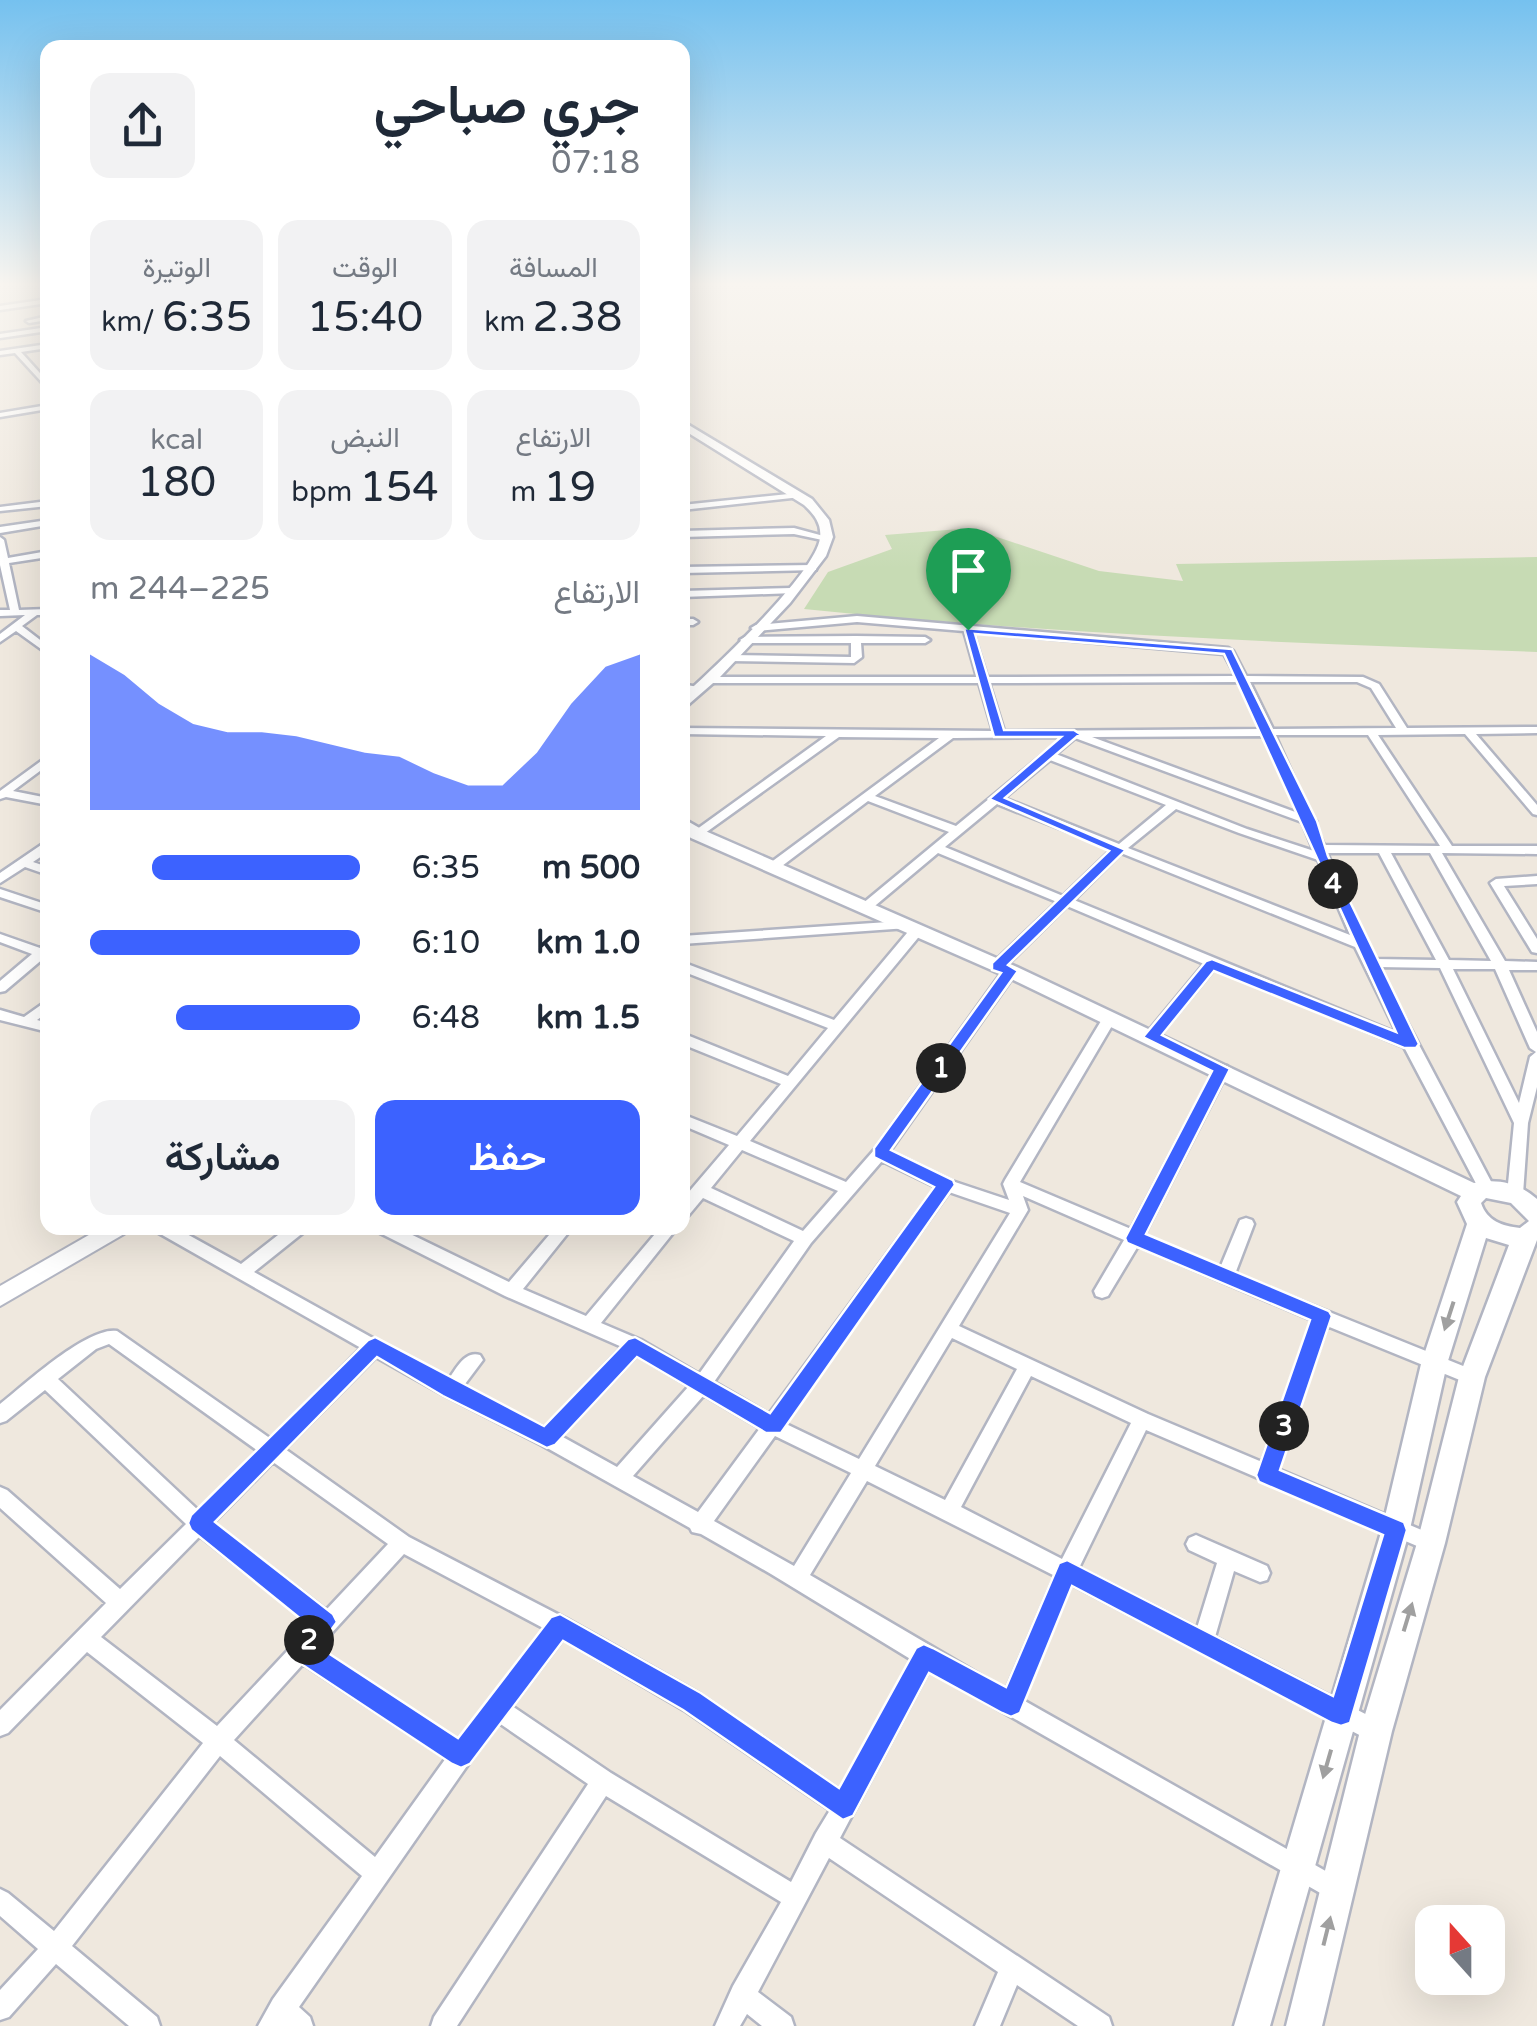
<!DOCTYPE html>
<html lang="ar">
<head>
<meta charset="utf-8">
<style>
  body { margin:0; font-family:"Varela Round",Vazirmatn,sans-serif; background:#f2f2f3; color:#1f2937; direction:rtl; height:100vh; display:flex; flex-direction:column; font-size:38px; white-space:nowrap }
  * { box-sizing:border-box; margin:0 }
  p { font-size:32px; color:#747a83 }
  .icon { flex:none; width:55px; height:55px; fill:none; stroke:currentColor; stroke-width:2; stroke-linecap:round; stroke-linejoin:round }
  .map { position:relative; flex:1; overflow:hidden; direction:ltr }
  .drawer { position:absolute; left:40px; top:40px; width:650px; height:1195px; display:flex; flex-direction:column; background:#fff; border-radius:20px; box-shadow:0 10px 40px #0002; direction:rtl }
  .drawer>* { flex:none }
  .needle { width:65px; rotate:339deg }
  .tools { position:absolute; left:1415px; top:1905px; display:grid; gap:20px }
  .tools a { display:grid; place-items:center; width:90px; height:90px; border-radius:20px; background:#fff; box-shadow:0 10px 40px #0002; font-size:50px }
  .pin { position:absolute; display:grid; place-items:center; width:85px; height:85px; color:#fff; margin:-102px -42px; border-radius:50% 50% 50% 0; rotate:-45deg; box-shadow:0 0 10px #0007 }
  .pin .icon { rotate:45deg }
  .km { position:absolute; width:50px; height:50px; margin:-25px; border-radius:50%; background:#222; color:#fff; font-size:28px; line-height:50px; text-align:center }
  .round { display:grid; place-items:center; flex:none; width:105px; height:105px; border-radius:20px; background:#f2f2f3 }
  .summary { display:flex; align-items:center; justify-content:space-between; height:170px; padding:0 50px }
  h1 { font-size:55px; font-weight:600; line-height:75px }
  .figures { display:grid; grid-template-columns:repeat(3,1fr); gap:15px; height:170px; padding:10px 50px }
  .figures div { display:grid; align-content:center; border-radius:20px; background:#f2f2f3; text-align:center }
  .figures b { font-size:42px; font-weight:600 }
  .figures small { font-size:28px; font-weight:400 }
  .figures p { font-size:28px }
  .chart { height:280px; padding:20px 50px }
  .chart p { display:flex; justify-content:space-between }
  .chart svg { width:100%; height:180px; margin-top:10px; fill:#3c62ff; opacity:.7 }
  .button { display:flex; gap:20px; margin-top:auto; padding:20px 50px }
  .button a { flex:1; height:115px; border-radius:20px; background:#3c62ff; color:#fff; font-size:40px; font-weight:600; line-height:115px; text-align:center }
  .button a+a { background:#f2f2f3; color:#1f2937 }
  ul { padding:0 50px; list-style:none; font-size:32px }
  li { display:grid; grid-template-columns:160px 120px 1fr; align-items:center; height:75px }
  li i { height:25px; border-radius:12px; background:#3c62ff }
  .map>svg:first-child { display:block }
  .cemetery { fill:#c7dbb4 }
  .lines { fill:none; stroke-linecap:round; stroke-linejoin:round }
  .minor-casing { stroke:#b2b5c2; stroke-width:5 }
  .tertiary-casing { stroke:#b2b5c2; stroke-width:4 }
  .secondary-casing { stroke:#b2b5c2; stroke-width:5 }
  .minor { fill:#fff; fill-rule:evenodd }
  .tertiary { fill:#fff; fill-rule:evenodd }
  .secondary { fill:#fff; fill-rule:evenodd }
  .oneway { fill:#a0a0a0 }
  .route { fill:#3c62ff; stroke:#fff; stroke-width:2.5; fill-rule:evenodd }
</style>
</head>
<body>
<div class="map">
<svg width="1537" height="2026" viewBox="0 0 1537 2026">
  <rect width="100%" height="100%" fill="#efe8de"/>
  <path class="cemetery" d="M959,529L985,533L1099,571L1183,581L1176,564L1537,557V652C1292,643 1048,634 804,609L828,572L892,549L885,535Z"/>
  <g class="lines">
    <defs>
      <path id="minor" d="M48,299V303L0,310V306Z
        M48,316V320L29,323L26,321Z
        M48,327V331L0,338V334Z
        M48,344V348L21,352L48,382V389L15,353L0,355V351Z
        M48,405V409L0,417V413Z
        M798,493L802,495L801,497L682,510V505Z
        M48,501V506L0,511V507Z
        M48,520V525L0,533V527Z
        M794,528L831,538L827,541L794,534L682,537V531Z
        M0,537L4,540L8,558L48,551V557L9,563L19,610L48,609V615H37L22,626L48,646V654L16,631L0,642V634L25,615L0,616V610H10L0,565Z
        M813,565L816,566V570L682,573V567Z
        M791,588L796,591L794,593L682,597V591Z
        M857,616L1228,648L1233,651L1246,676L1363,677L1379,684L1407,728L1537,727V733L1476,734L1537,805V815L1533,814L1465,734L1378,735L1452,846H1537V854L1442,853L1505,961L1537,962V970H1509L1537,1032V1087L1528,1123L1523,1194L1521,1198L1515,1200L1509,1198L1507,1194L1514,1123L1440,968L1378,967L1495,1189L1493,1193L1487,1195L1481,1193L1404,1047L1215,968L1156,1040H1146L1144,1037L1146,1034L1204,964L1067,906L1003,969H993L991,966L993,963L1057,902L938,853L870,910H862L860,907L862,904L949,832L868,801L778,869H770L768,866L770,863L939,738L839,737L701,836H693L691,834L693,832L826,736L682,734V728L993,731L979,683H711L706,680L711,677H977L964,631L857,622L756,631L751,628L756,625ZM973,632L1224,654L1236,676L987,677ZM1239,682L1262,729L1004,731L989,683ZM1250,682H1357L1371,688L1396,728L1273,729ZM1275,735H1368L1440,846L1324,845L1314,823L1316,821L1312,818ZM1265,736L1298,813L1092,737ZM1064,737L956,826L875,796L953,738ZM1075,738L1302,822L1314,851L1247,829L1056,754ZM1050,760L1166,805L1119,844L1004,798ZM997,804L1112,849L1063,896L945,847ZM1176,809L1239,833L1318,860L1350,935L1128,848ZM1121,853L1355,947L1397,1033L1074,900ZM1327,853H1379L1436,960L1374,959ZM1391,853H1430L1491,961L1449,960ZM1453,969H1495L1530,1048L1536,1052L1530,1057L1519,1103Z
        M682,619H693L698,622L693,625H682Z
        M856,636L925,637L930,640L925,643H861L862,657L854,663L730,661L725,658L730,655L851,657V643H745L740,640L745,637Z
        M682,684L703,688L704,690L699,693L682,690Z
        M48,756V765L13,791L48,798V805L6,797L0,799V791Z
        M44,843H48V852L33,862L48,867V875L25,867L0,883V873Z
        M1537,876V884L1504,886L1537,939V953L1532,952L1490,883L1496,879Z
        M0,889L48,905V913L0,897Z
        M903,921L909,925L908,928L682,944V936Z
        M917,926L923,930L922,933L750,1141L846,1182L875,1149L1005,968H1015L1017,971L1015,974L890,1151L952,1181L1009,1200L1003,1184L1005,1180L1104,1016H1114L1116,1019L1020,1182L1131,1229L1215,1069L1217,1066H1227L1229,1069L1144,1235L1220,1268L1240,1220L1246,1218L1252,1220L1254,1224L1235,1274L1478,1372L1481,1377L1478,1382L1472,1385L1327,1326L1278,1469L1438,1537L1441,1543L1438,1549L1431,1552L1424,1549L1146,1430L1079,1568L1197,1628L1217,1563L1189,1550L1186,1544L1189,1538L1196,1535L1267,1566L1270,1573L1267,1580L1260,1582L1234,1571L1215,1637L1383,1723L1386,1731L1383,1739L1375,1742L1367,1739L1071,1584L1023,1700L1345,1882L1349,1890L1345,1898L1337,1902L1329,1898L929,1670L840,1838L1109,2017L1112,2026H1078L1017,1985L1000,2026H975L998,1972L829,1858L758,1992L791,2017L794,2026H762L747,2014L740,2026H715L733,1986L781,1902L606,1796L457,2026H431L434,2017L588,1784L499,1723L469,1763L299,2007L310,2017L313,2026H258L273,1999L362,1876L220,1756L72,1946L157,2017L160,2026H129L56,1964L9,2017L0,2020V1990L38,1949L0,1916V1889L8,1893L54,1931L203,1743L87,1652L8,1733L0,1736V1710L106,1603L0,1508V1487L7,1490L120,1589L186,1524L45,1390L6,1421L0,1423V1404C24,1385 88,1326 117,1331L271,1439L361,1348L157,1232L155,1228H176L241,1264L287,1228H306L304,1232L254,1272L448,1380C456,1369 465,1350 480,1355L483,1360L462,1388L545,1428L622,1347L505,1296L378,1232L376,1228H398L509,1282L555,1228H572L523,1289L586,1316L660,1228H677L601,1323L641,1340L699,1374L794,1241L703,1198L688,1216L682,1218V1200L729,1145L682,1125V1114L737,1136L781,1084L682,1044V1033L788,1076L828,1028L682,971V962L834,1020L912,927ZM742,1150L838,1191L803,1231L711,1188ZM882,1161L936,1187L769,1414L714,1382L811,1243ZM949,1192L1010,1213L859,1459L784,1423ZM1023,1196L1124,1240L1094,1291L1096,1296L1102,1298L1108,1296L1138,1246L1312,1320L1262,1462L1148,1414L959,1326L1028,1210ZM952,1338L1017,1369L945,1500L875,1466ZM109,1344L258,1451L199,1511L58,1379L96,1349ZM637,1355L689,1386L617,1467L561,1436ZM376,1357L444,1395L540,1444L690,1528L692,1532L701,1534L771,1574L912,1660L841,1791L700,1694L567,1619L409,1537L285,1449ZM1031,1376L1131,1423L1062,1559L961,1507ZM704,1395L760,1428L698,1512L633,1476ZM775,1436L851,1473L794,1566L714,1521ZM273,1462L388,1544L326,1610L213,1523ZM867,1481L1055,1576L1006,1690L810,1575ZM200,1536L312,1625L293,1643L290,1648L217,1726L101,1637ZM404,1554L545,1629L458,1741L317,1649ZM563,1639L684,1710L830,1810L816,1833L791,1882L611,1773L512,1706ZM303,1664L446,1758L375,1857L234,1740Z
        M0,934L40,948L48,944V959L44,958L5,991L0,992V981L32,954L0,942Z
        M48,1000V1012L37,1020L48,1023V1032L0,1020V1010L24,1017Z"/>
      <path id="tertiary" d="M101,1228H127L124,1234L0,1306V1286Z"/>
      <path id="secondary" d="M682,421L812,499L829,520L833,537L826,556L790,603L720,677L682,710V697C712,670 816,573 820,538C822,524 814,514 804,505L682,429Z
        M682,818L703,830L1017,967L1474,1183C1498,1178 1519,1183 1537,1199V1240L1485,1377L1445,1543L1392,1731L1322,2026H1286L1360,1731L1417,1543L1459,1377L1509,1245L1486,1238L1447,1364L1410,1529L1270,2026H1234L1382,1529L1421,1364L1467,1224L1457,1202L1461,1196L1003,975L691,838L682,831ZM1486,1198L1511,1203L1529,1221L1520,1228C1502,1226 1487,1221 1481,1203Z"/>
    </defs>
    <use href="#minor" class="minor-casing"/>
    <use href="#tertiary" class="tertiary-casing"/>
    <use href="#secondary" class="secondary-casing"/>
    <use href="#minor" class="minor"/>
    <use href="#tertiary" class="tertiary"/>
    <use href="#secondary" class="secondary"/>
  </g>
  <defs><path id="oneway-solid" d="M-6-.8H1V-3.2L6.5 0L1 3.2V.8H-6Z" transform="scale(2.5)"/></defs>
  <g class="oneway">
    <use href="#oneway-solid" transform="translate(1449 1316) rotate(108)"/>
    <use href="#oneway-solid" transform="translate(1408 1617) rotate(-73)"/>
    <use href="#oneway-solid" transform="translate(1327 1764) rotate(106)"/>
    <use href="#oneway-solid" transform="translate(1327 1931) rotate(-76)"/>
  </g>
  <linearGradient id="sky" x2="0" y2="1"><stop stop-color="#75c1ef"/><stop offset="0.5" stop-color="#f8f5f0"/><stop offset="1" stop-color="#f8f5f0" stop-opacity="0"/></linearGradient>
  <rect width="1537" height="569" fill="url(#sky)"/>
  <path class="route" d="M964,628L1232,649L1317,821L1328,856L1419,1044L1416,1048H1404L1214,971L1162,1035L1230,1069L1146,1234L1329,1311L1332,1316L1280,1470L1404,1522L1407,1530L1350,1723L1341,1726L1332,1723L1072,1586L1020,1713L1011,1717L1002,1713L929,1673L853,1816L843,1820L683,1710L563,1641L470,1764L461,1768L452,1764L292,1658L288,1650L307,1624L191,1530L188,1523L191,1515L368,1340L375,1337L544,1426L628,1339L635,1337L770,1413L934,1187L874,1157V1148L1001,973L992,970V963L1109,851L989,799L1061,737H994ZM975,634L1224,654L1396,1032L1212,959L1206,961L1143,1037L1212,1071L1125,1238L1127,1243L1310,1320L1256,1475L1259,1482L1383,1535L1333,1696L1067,1560L1059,1563L1006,1687L933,1648L924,1644L916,1648L839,1788L701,1693L560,1614L551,1617L458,1738L319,1647L337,1622L333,1614L215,1522L377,1357L443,1396L547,1448L555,1445L637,1357L766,1433H781L955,1185L953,1180L891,1150L1018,971L1008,965L1126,850L1005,798L1080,734L1074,730H1004Z"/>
</svg>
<div class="tools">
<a><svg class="needle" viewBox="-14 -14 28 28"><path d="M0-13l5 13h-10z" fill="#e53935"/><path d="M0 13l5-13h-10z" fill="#747a83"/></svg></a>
</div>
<div class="pin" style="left:968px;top:630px;background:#1e9e55"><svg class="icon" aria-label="arrive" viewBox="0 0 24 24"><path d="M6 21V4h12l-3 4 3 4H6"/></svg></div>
<b class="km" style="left:941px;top:1068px">1</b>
<b class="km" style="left:309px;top:1640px">2</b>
<b class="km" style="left:1284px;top:1426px">3</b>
<b class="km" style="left:1333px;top:884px">4</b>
<section class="drawer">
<div class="summary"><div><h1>جري صباحي</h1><p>07:18</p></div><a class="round"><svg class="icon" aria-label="share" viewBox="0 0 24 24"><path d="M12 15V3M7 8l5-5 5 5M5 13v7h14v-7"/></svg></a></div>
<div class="figures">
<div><p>المسافة</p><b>2.38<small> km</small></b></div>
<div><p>الوقت</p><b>15:40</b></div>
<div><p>الوتيرة</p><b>6:35<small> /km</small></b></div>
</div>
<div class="figures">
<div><p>الارتفاع</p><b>19<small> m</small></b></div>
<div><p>النبض</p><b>154<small> bpm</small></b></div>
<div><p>kcal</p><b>180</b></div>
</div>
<div class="chart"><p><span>الارتفاع</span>225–244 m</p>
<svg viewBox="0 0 160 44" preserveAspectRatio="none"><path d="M0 44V6L10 11L20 18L30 23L40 25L50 25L60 26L70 28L80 30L90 31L100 35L110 38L120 38L130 30L140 18L150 9L160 6V44z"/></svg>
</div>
<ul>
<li><b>500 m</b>6:35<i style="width:77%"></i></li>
<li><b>1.0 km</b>6:10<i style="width:100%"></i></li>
<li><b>1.5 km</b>6:48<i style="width:68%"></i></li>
</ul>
<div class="button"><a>حفظ</a><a>مشاركة</a></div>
</section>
</div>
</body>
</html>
